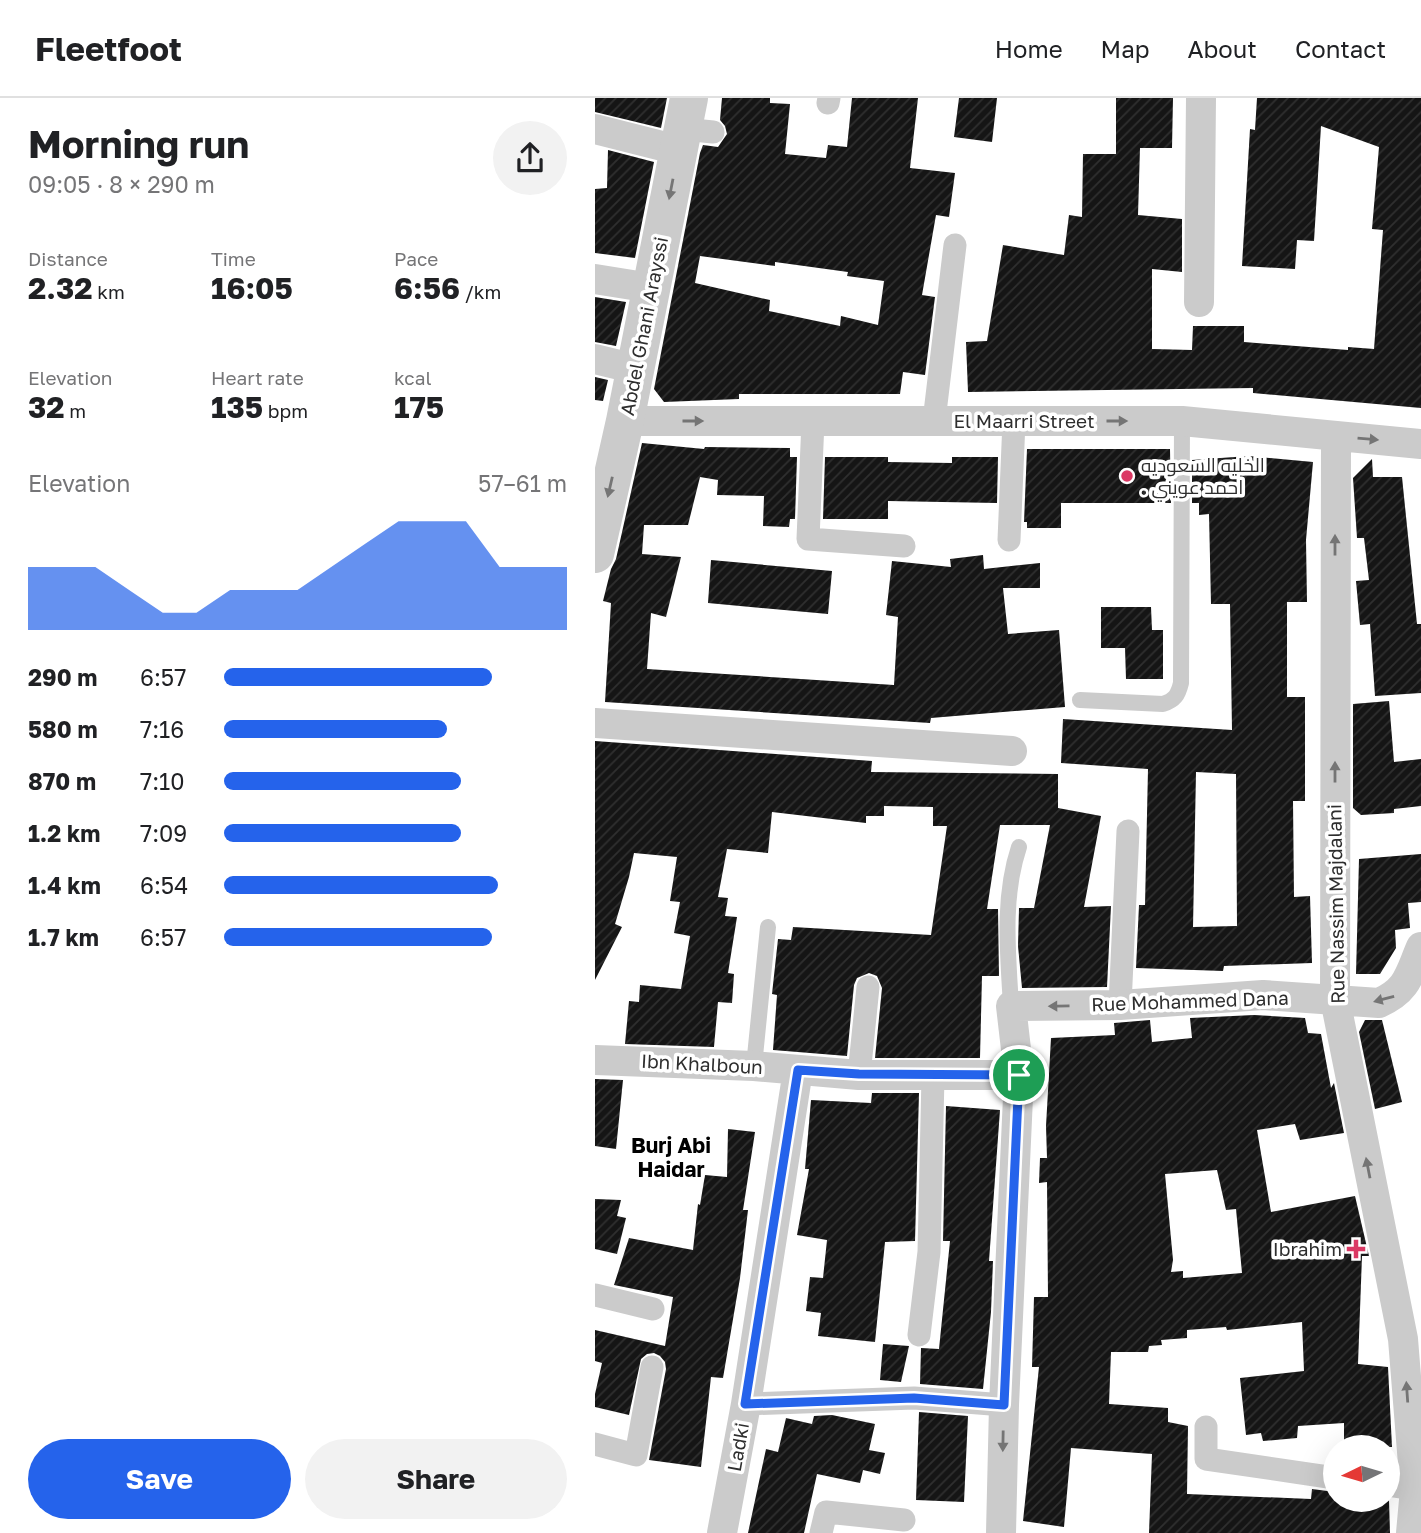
<!DOCTYPE html>
<html lang="en">
<head>
<meta charset="utf-8">
<style>
  body { margin:0; font-family:"Golos Text",Cairo,sans-serif; background:#f2f2f2; color:#202124; height:100vh; display:flex; flex-direction:column; font-size:26px; white-space:nowrap }
  * { box-sizing:border-box; margin:0 }
  p { font-size:23px; color:#757577 }
  .icon { flex:none; width:38px; height:38px; fill:none; stroke:currentColor; stroke-width:2; stroke-linecap:round; stroke-linejoin:round }
  .map { position:relative; flex:1; overflow:hidden }
  .details { display:flex; flex-direction:column; background:#fff; width:595px }
  .details>* { flex:none }
  .needle { width:46px; rotate:265deg }
  .controls { position:absolute; left:728px; top:1337px; display:grid; gap:14px }
  .controls a { display:grid; place-items:center; width:77px; height:77px; border-radius:50%; background:#fff; box-shadow:0 7px 28px #0002; font-size:35px }
  .pin { position:absolute; display:grid; place-items:center; width:60px; height:60px; color:#fff; margin:-30px; border:4px solid #fff; border-radius:50%; box-shadow:0 2px 7px #0007 }
  .round { display:grid; place-items:center; flex:none; width:74px; height:74px; border-radius:37px; background:#f2f2f2 }
  .overview { display:flex; align-items:center; justify-content:space-between; height:119px; padding:0 28px }
  h1 { font-size:38px; font-weight:700; line-height:52px }
  .stats { display:grid; grid-template-columns:repeat(3,1fr); gap:10px; height:119px; padding:7px 28px }
  .stats div { display:grid; align-content:center }
  .stats b { font-size:30px; font-weight:700 }
  .stats small { font-size:19px; font-weight:400 }
  .stats p { font-size:19px }
  .chart { height:196px; padding:14px 28px }
  .chart p { display:flex; justify-content:space-between }
  .chart svg { width:100%; height:126px; margin-top:7px; fill:#2563eb; opacity:.7 }
  .cta { display:flex; gap:14px; margin-top:auto; padding:14px 28px }
  .cta a { flex:1; height:80px; border-radius:42px; background:#2563eb; color:#fff; font-size:28px; font-weight:700; line-height:80px; text-align:center }
  .cta a+a { background:#f2f2f2; color:#202124 }
  ul { padding:0 28px; list-style:none; font-size:23px }
  li { display:grid; grid-template-columns:112px 84px 1fr; align-items:center; height:52px }
  li i { height:18px; border-radius:9px; background:#2563eb }
  header { display:flex; align-items:center; gap:42px; box-sizing:border-box; height:98px; padding:0 35px; background:#fff; border-bottom:2px solid #e0e0e0 }
  header strong { font-size:33px }
  nav { display:flex; gap:38px; margin-inline-start:auto; font-size:24px }
  main { display:flex; flex:1; min-height:0 }
  .map>svg:first-child { display:block }
  .building { fill:url(#building-hatch); fill-rule:evenodd }
  .lines { fill:none; stroke-linecap:round; stroke-linejoin:round }
  .service { stroke:#cbcbcb; stroke-width:16 }
  .pedestrian { stroke:#cbcbcb; stroke-width:23 }
  .minor { stroke:#cbcbcb; stroke-width:30 }
  .tertiary { stroke:#cbcbcb; stroke-width:38 }
  .oneway { fill:#757575 }
  .route-casing { stroke:#fff; stroke-width:14 }
  .route { stroke:#2563eb; stroke-width:9 }
  .poi-dot { fill:#db3964; stroke:#fff; stroke-width:2.5 }
  .labels { text-anchor:middle; stroke-width:7; stroke-linejoin:round; paint-order:stroke }
  .street-label { font-size:19px; fill:#2e2e2e; stroke:#fff }
  .poi-label { font-size:19px; fill:#2e2e2e; stroke:#fff; text-anchor:start }
  .neighbourhood-label { font-size:21px; font-weight:bold; fill:#000; stroke:#fff }
</style>
</head>
<body>
<header>
<strong>Fleetfoot</strong>
<nav><a>Home</a><a>Map</a><a>About</a><a>Contact</a></nav>
</header>
<main>
<section class="details">
<div class="overview"><div><h1>Morning run</h1><p>09:05 · 8 × 290 m</p></div><a class="round"><svg class="icon" aria-label="share" viewBox="0 0 24 24"><path d="M12 15V3M7 8l5-5 5 5M5 13v7h14v-7"/></svg></a></div>
<div class="stats">
<div><p>Distance</p><b>2.32<small> km</small></b></div>
<div><p>Time</p><b>16:05</b></div>
<div><p>Pace</p><b>6:56<small> /km</small></b></div>
</div>
<div class="stats">
<div><p>Elevation</p><b>32<small> m</small></b></div>
<div><p>Heart rate</p><b>135<small> bpm</small></b></div>
<div><p>kcal</p><b>175</b></div>
</div>
<div class="chart"><p><span>Elevation</span>57–61 m</p>
<svg viewBox="0 0 160 44" preserveAspectRatio="none"><path d="M0 44V22L10 22L20 22L30 30L40 38L50 38L60 30L70 30L80 30L90 22L100 14L110 6L120 6L130 6L140 22L150 22L160 22V44z"/></svg>
</div>
<ul>
<li><b>290 m</b>6:57<i style="width:78%"></i></li>
<li><b>580 m</b>7:16<i style="width:65%"></i></li>
<li><b>870 m</b>7:10<i style="width:69%"></i></li>
<li><b>1.2 km</b>7:09<i style="width:69%"></i></li>
<li><b>1.4 km</b>6:54<i style="width:80%"></i></li>
<li><b>1.7 km</b>6:57<i style="width:78%"></i></li>
</ul>
<div class="cta"><a>Save</a><a>Share</a></div>
</section>
<div class="map">
<svg width="826" height="1435" viewBox="0 0 826 1435">
  <defs>
    <pattern id="building-hatch" width="6" height="6" patternUnits="userSpaceOnUse" patternTransform="scale(1.75)"><rect width="6" height="6" fill="#151515"/><path d="M-1 1l2-2M0 6l6-6M5 7l2-2" fill="none" stroke="#2f2f2f"/></pattern>
  </defs>
  <rect width="100%" height="100%" fill="#fff"/>
  <path class="building" d="M0,0H72L66,30L0,14Z
    M127,0H175V5L195,6L190,56L231,60L233,47L252,49L257,0H323L315,70L360,75L354,119L341,117L327,197L340,199L330,277L308,274L305,296H144V301L69,304L59,291L105,55L108,47L123,49L132,36L130,28L125,22ZM105,158L180,168V164L253,174L252,178L289,183L283,227L246,218L245,228L174,213L175,202L100,185Z
    M364,0H402L397,44L359,39Z
    M521,0H578L577,50H545L543,117L587,121V174L557,171V251L597,252L598,228H649V244L753,252V249L779,251L788,132L777,131L784,49L726,28L719,143L702,142L700,171L647,168L655,31L660,32L662,0H826V310L658,295V290L373,294L371,244L392,243L408,147L469,157L474,117L487,119L488,56H521Z
    M13,52L59,64L40,160L0,155V91L12,90Z
    M0,199L31,204L21,248L0,244Z
    M0,279L13,282L8,303L0,302Z
    M47,345L109,351L110,349L195,350V359H202L200,421H195L194,429L168,428L169,398L122,397L123,382L105,379L93,427H49L47,456L86,459L71,519L56,515L52,571L299,587L303,519L291,517L297,463L356,469L355,461L388,457L389,471L445,465V490H408L413,536L464,532L470,609L336,620L335,625L10,604L16,505L8,503L16,471L21,461Z
    M432,351H575L576,405H466V430H432V424H429Z
    M654,358L718,364L711,442L712,504H692V599H710V703H698L699,799L715,798L717,865L629,868L628,873L541,870L544,807H550L553,671L466,665L468,621L637,632L635,506H616L614,416L604,417V405H597V362ZM601,674L641,676L642,828L598,829Z
    M230,359H293V364L357,365V359H403L402,405L293,403V421H228Z
    M777,361L778,379H807L822,526H826V595L780,598L775,526L765,527L761,483L774,482L769,440H762L758,380Z
    M116,462L237,473L233,516L113,505Z
    M506,509H556L557,532H568V581H531L530,550H506Z
    M794,603L799,664L826,661V708L799,711V715L766,717L758,710V606Z
    M0,643L277,663L276,674L463,676V710L506,718L489,809L516,808L512,889L427,890L423,848L424,810H439L455,727H405L392,811H403L404,878H387L385,960H280L287,890L282,878L274,875L262,880L259,887L252,958L178,952L182,897L177,896L183,841L196,842L198,829L336,837L352,728H338V709L289,708V718H271V725L177,714L173,755L132,751L123,799L133,800L130,818L142,819L133,875L139,876L137,905L123,904L119,949L30,946L34,903L44,904L45,887L86,891L95,838L79,835L85,804L75,803L82,759L39,755L34,779L20,826L27,829L0,882Z
    M826,756V804L813,805L815,830L800,832L801,850L785,876H761L764,761Z
    M659,917L710,920L713,935L726,936L736,990L739,985L749,1035L705,1042L700,1026L662,1032L676,1114L760,1098L774,1158H767L763,1266L793,1269L797,1349H749V1325L703,1328L702,1340L668,1343L666,1335L651,1337L645,1280L709,1273L707,1224L632,1232L631,1229L592,1232V1240L566,1242L567,1247L554,1248L553,1254H516L514,1306L573,1310V1324L593,1328L592,1396L716,1401L717,1391L740,1394V1402H794L795,1435H554L557,1356L476,1350L469,1429L428,1423L444,1269H437L439,1199H453L452,1084L444,1085L445,1060H452L451,1028L456,940L520,937L519,925L555,922L557,944L597,940L595,920ZM622,1072L631,1112L641,1111L647,1175L588,1180V1173L576,1174L578,1162L570,1076Z
    M770,922H787L807,1004L780,1011L764,934Z
    M0,981L28,982L21,1051L0,1048Z
    M277,995H324L320,1143L290,1144L280,1244L223,1238L226,1215L211,1213L215,1179L228,1180L232,1142L202,1137L214,1071H210L216,1002L276,1005Z
    M351,1008L405,1012L394,1163H398L396,1214L388,1291L325,1286L326,1250L344,1251L355,1143H348Z
    M133,1031L160,1034L148,1112H153L145,1180L128,1280L116,1279L106,1369L54,1362L71,1271L70,1264L65,1258L59,1255L52,1256L46,1261L34,1317L0,1309V1296L7,1265L0,1263V1232L70,1248L78,1199L19,1187L34,1140L98,1152L103,1106L105,1107L110,1077L132,1079Z
    M0,1101L26,1102L22,1118L31,1120L22,1156L0,1151Z
    M288,1246L314,1248L306,1284L285,1282Z
    M324,1314L373,1318L369,1404L321,1402Z
    M237,1317L280,1326L274,1352L290,1355L285,1376L268,1372L265,1385L222,1376L209,1435H153L171,1351L183,1354L191,1320L217,1326L219,1318Z"/>
  <g class="lines">
    <path class="service" d="M485,602L568,606C580,602 583,597 586,585L587,323
      M416,908C413,855 407,800 424,749
      M159,968L173,829"/>
    <path class="pedestrian" d="M233,5L234,0
      M88,31L118,34
      M218,323L213,441L309,448
      M339,323L360,147
      M414,442L419,323
      M525,907L533,733
      M264,977L273,889
      M0,1197L58,1211
      M324,1237L334,1154L338,978
      M151,1306L319,1300L409,1307
      M611,1329V1361L740,1380
      M0,1346L41,1357L57,1269
      M793,1387L820,1391
      M226,1435L231,1414L309,1422"/>
    <path class="minor" d="M0,31L83,52
      M0,181L56,190
      M604,204L606,0
      M0,261L41,271
      M30,323H587L826,346
      M741,338L740,901L808,1241L820,1391L816,1435
      M0,625L417,653
      M0,962L159,968L264,977H424
      M127,1435L151,1306L203,972
      M406,1435L409,1307L424,977L416,908L525,907L668,897L784,905C813,892 814,877 826,849"/>
    <path class="tertiary" d="M0,456L30,323L94,0"/>
  </g>
  <defs><path id="oneway-solid" d="M-6-.8H1V-3.2L6.5 0L1 3.2V.8H-6Z" transform="scale(1.75)"/></defs>
  <g class="oneway">
    <use href="#oneway-solid" transform="translate(76 91) rotate(101)"/>
    <use href="#oneway-solid" transform="translate(98 323)"/>
    <use href="#oneway-solid" transform="translate(522 323)"/>
    <use href="#oneway-solid" transform="translate(773 341) rotate(5)"/>
    <use href="#oneway-solid" transform="translate(15 389) rotate(103)"/>
    <use href="#oneway-solid" transform="translate(740 447) rotate(-90)"/>
    <use href="#oneway-solid" transform="translate(740 674) rotate(-90)"/>
    <use href="#oneway-solid" transform="translate(789 901) rotate(165)"/>
    <use href="#oneway-solid" transform="translate(464 908) rotate(179)"/>
    <use href="#oneway-solid" transform="translate(773 1070) rotate(-101)"/>
    <use href="#oneway-solid" transform="translate(812 1294) rotate(-94)"/>
    <use href="#oneway-solid" transform="translate(408 1343) rotate(91)"/>
  </g>
  <g class="lines">
    <defs>
      <path id="route" d="M203,972L264,976L424,977L409,1307L319,1300L150,1306Z"/>
    </defs>
    <use href="#route" class="route-casing"/>
    <use href="#route" class="route"/>
  </g>
  <g class="poi-dot">
    <circle cx="532" cy="378" r="7"/>
    <path d="M757.5 1140.5h7v7h7v7h-7v7h-7v-7h-7v-7h7z"/>
  </g>
  <g class="labels">
    <g class="street-label">
      <text transform="translate(49 228) rotate(-79)" y="7">Abdel Ghani Arayssi</text>
      <text x="429" y="330">El Maarri Street</text>
      <text transform="translate(741 806) rotate(-91)" y="7">Rue Nassim Majdalani</text>
      <text transform="translate(595 903) rotate(-2)" y="7">Rue Mohammed Dana</text>
      <text transform="translate(107 966) rotate(3)" y="7">Ibn Khalboun</text>
      <text transform="translate(143 1349) rotate(-80)" y="7">Ladki</text>
    </g>
    <g class="poi-label">
      <text x="546" y="374">الخليه السعوديه<tspan x="546" dy="22">. احمد عويني</tspan></text>
      <text x="747" y="1158" text-anchor="end">Ibrahim</text>
    </g>
    <g class="neighbourhood-label">
      <text x="76" y="1055">Burj Abi<tspan x="76" dy="24">Haidar</tspan></text>
    </g>
  </g>
</svg>
<div class="controls">
<a><svg class="needle" viewBox="-14 -14 28 28"><path d="M0-13l5 13h-10z" fill="#e53935"/><path d="M0 13l5-13h-10z" fill="#757577"/></svg></a>
</div>
<div class="pin" style="left:424px;top:977px;background:#1e9e55"><svg class="icon" aria-label="arrive" viewBox="0 0 24 24"><path d="M6 21V4h12l-3 4 3 4H6"/></svg></div>
</div>
</main>
</body>
</html>
